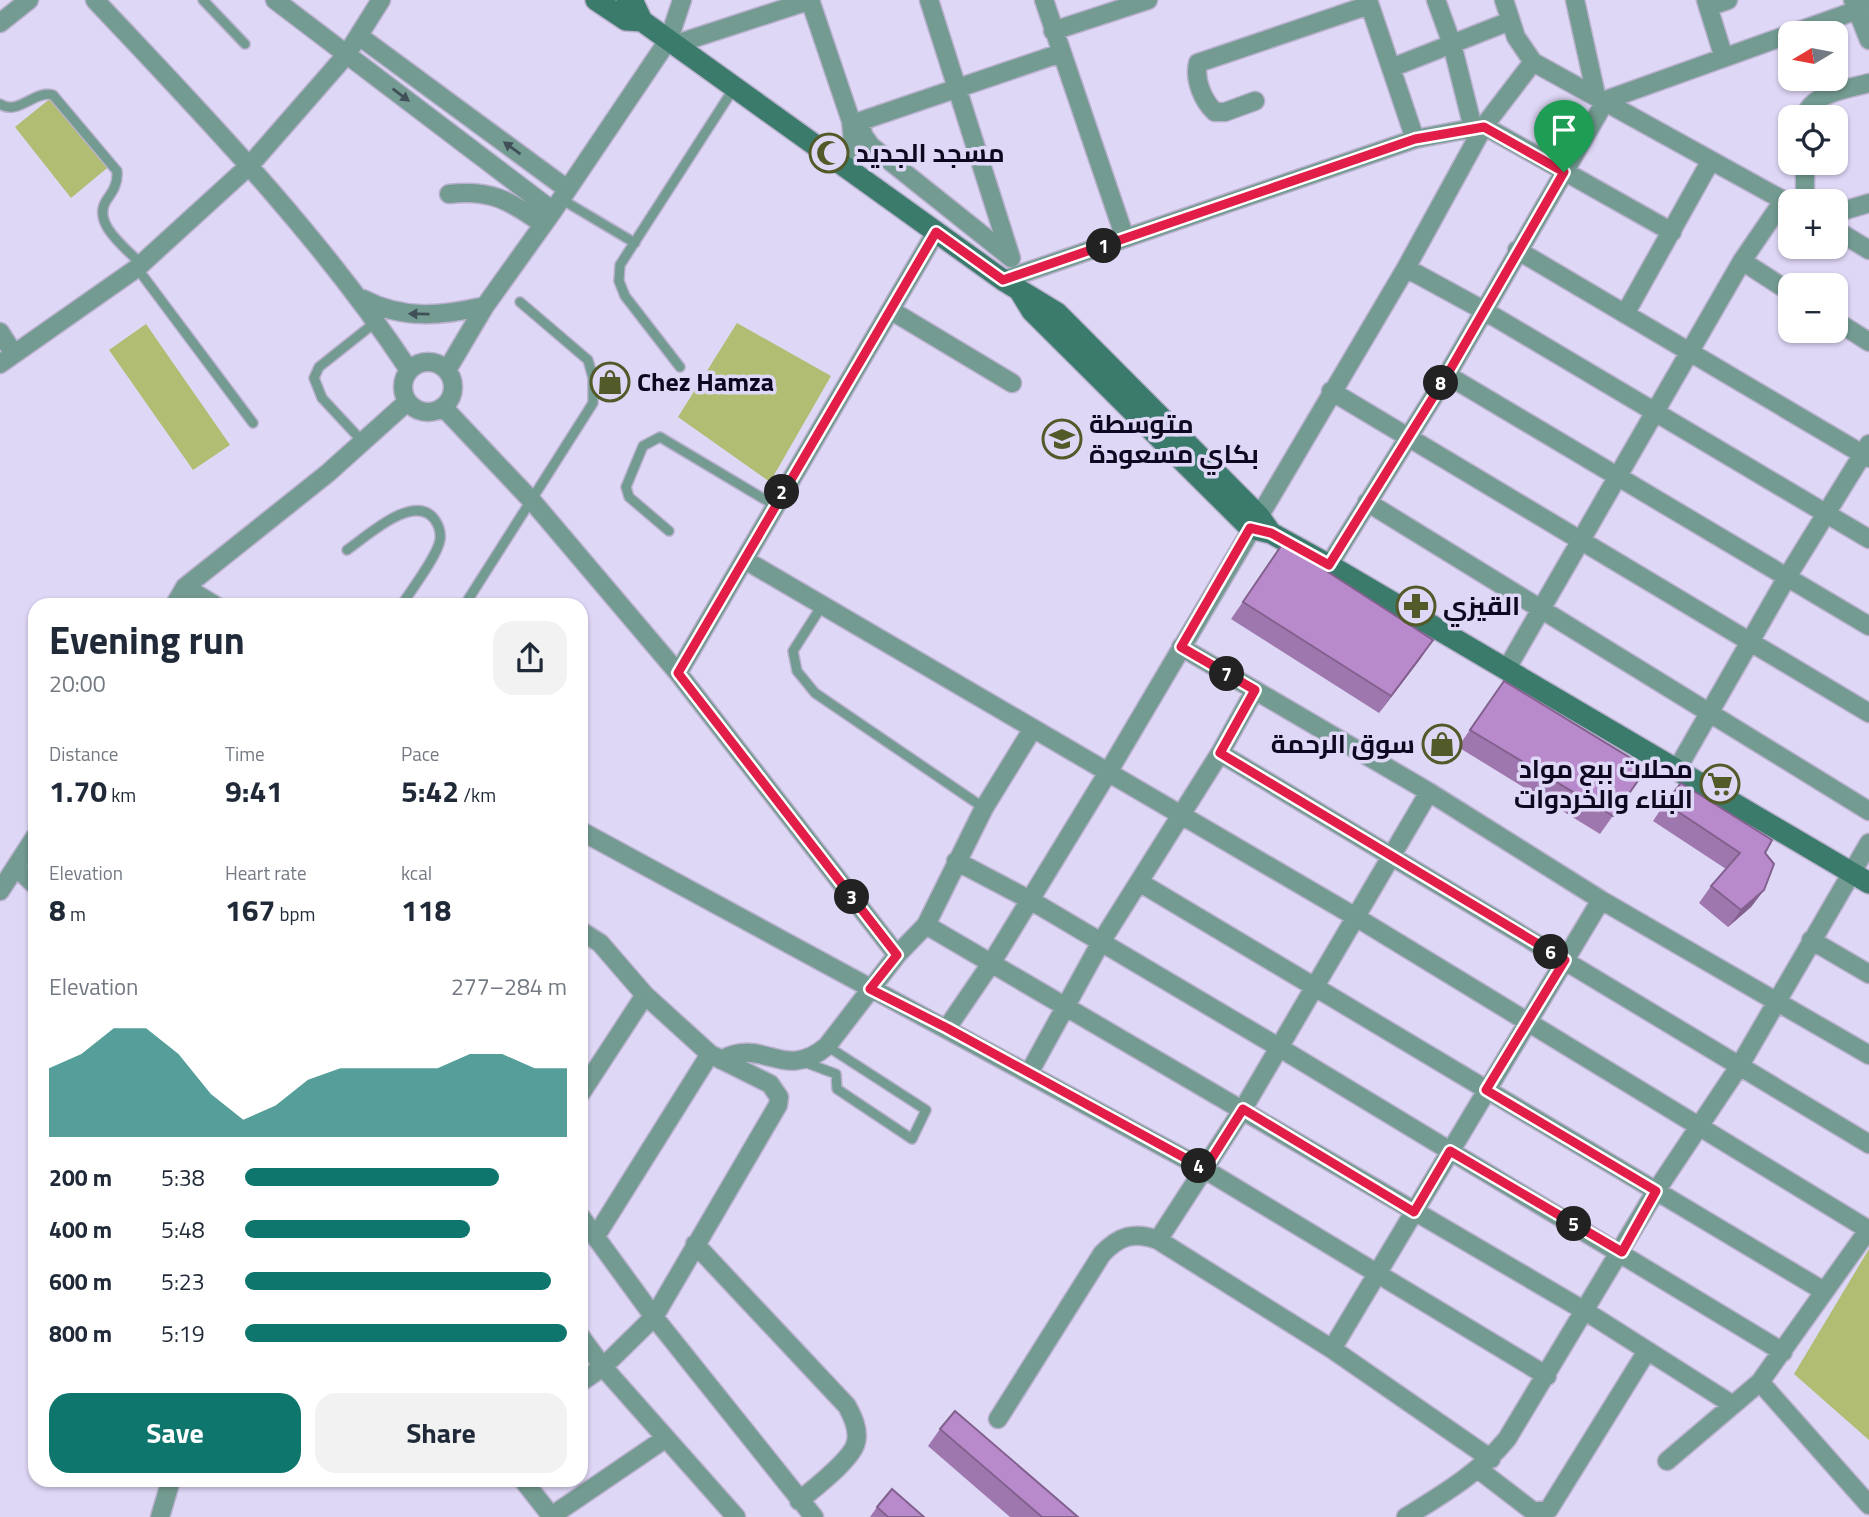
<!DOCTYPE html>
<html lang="en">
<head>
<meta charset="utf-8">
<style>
  body { margin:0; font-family:"Titillium Web",Cairo,sans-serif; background:#f2f2f3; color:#1f2937; height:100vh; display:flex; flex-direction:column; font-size:26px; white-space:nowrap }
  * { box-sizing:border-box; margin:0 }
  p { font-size:23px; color:#747a83 }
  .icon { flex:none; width:38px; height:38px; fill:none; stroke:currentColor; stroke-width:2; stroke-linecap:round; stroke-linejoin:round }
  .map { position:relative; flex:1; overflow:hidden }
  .sheet { position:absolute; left:28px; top:598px; width:560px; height:889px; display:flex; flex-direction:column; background:#fff; border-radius:21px; box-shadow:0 2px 5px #0004 }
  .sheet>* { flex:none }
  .needle { width:46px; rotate:260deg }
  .fabs { position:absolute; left:1778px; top:21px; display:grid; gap:14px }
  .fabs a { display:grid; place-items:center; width:70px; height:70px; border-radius:14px; background:#fff; box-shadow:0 2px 5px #0004; font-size:35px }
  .pin { position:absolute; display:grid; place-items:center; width:60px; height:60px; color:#fff; margin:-72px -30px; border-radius:50% 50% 50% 0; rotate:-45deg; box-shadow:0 0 7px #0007 }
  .pin .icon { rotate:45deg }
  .km { position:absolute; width:35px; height:35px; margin:-18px; border-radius:50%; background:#222; color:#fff; font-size:19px; line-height:35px; text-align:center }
  .round { display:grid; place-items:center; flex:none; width:74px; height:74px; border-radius:21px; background:#f2f2f3 }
  .head { display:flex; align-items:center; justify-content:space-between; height:119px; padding:0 21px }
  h1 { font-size:38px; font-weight:700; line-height:52px }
  .metrics { display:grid; grid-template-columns:repeat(3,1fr); gap:10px; height:119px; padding:7px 21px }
  .metrics div { display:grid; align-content:center }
  .metrics b { font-size:30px; font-weight:700 }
  .metrics small { font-size:19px; font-weight:400 }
  .metrics p { font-size:19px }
  .chart { height:196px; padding:14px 21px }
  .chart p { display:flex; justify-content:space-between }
  .chart svg { width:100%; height:126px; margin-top:7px; fill:#0f766e; opacity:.7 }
  .action { display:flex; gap:14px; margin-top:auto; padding:14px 21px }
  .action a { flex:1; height:80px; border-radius:21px; background:#0f766e; color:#fff; font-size:28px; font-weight:700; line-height:80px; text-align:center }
  .action a+a { background:#f2f2f3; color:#1f2937 }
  ul { padding:0 21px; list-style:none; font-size:23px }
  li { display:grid; grid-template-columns:112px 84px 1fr; align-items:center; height:52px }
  li i { height:18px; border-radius:9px; background:#0f766e }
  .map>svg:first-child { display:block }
  .green { fill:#b0bd73 }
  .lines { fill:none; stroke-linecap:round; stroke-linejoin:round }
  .lane-casing { stroke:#bab1cf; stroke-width:12 }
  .street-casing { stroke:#bab1cf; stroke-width:21 }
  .secondary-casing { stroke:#bab1cf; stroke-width:24 }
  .lane { stroke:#739b91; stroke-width:9 }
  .street { stroke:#739b91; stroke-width:18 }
  .secondary { stroke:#3b7b6c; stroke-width:21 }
  .wall { fill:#9f77af }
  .shaded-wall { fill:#82618e }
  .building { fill:#b98acb; stroke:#82618e; stroke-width:2 }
  .oneway { fill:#415058 }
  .route-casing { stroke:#fff; stroke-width:14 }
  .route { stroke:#e11d48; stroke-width:9 }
  .labels { text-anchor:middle; stroke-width:7; stroke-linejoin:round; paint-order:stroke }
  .poi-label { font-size:26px; font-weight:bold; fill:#0f0620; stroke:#dfd7f6; text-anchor:start }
</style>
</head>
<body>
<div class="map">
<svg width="1869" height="1517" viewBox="0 0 1869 1517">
  <rect width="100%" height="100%" fill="#dfd7f6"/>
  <path class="green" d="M52,97L112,164L71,198L15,127Z
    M737,323L831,376L770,482L678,417Z
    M146,324L230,445L193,470L109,350Z
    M1869,1249V1440L1794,1374Z"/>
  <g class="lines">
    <defs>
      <path id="lane" d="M203,0L245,44
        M0,104C18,116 34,90 53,95L117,171C118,184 113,191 106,201C92,224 126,248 141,264
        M561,199L635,243
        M137,268L253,423
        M680,367L625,296L619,281L620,265L734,88
        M363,442L322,398L314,378L319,367L377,321
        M669,531L629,497L626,487L643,446L660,437L774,505
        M347,550C366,537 415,491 435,520C439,526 441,533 440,540C437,557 411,590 401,606
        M823,604L793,651L797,671L815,693L984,808
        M464,606L593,403V378L588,360L520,302
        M804,1062L836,1074L837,1089L912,1139L926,1110L827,1046"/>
      <path id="street" d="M95,0C206,118 319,234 409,370
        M275,0L553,211
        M810,0L851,121L853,142L848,167
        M929,0L1011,258
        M1044,0L1125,238
        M1368,0L1415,139
        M1436,0L1452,44L1473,128
        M1504,0L1516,37L1533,62L1790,204
        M1575,0L1596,95
        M1706,0L1724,58
        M1853,0L1869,40
        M1708,7L1728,0
        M0,23L29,0
        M1053,31L1148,0
        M1793,33L1869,6
        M359,36L567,189
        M676,44L811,0
        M1391,68L1510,21
        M1255,101L1225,112H1215C1203,101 1194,80 1198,63L1369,5
        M1805,117C1811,93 1848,89 1869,83
        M1805,163V201
        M449,194C492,189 509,201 543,224
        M1836,213L1869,203
        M1836,230L1869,250
        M1517,250L1869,458
        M1010,257L871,146L863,135L861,121L1061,53
        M1742,261L1790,292
        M1406,268L1483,310L1869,539
        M1003,280L1415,139L1484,126L1672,232
        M363,299C403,320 442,316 485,306
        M892,311L1012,383
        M1625,314L1710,162
        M1836,321L1869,342
        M0,332L14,354
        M403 387a25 25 0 1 1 50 0a25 25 0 1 1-50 0Z
        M0,364L137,268L250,165L347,54L381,0
        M447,370L485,306L553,211L669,39L682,0
        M1447,375L1869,626
        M1331,391L1869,713
        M443,407L533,502L678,673L897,955L827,1046C783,1083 764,1036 721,1060
        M1367,502L1869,811
        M745,560L1354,916L1869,1230
        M1329,565L1447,375L1606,100L1790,34
        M185,587L216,606
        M174,606L185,587L328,473L407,402
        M1181,647L1429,792L1601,900L1869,1055
        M1506,670L1742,261L1783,201
        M678,673L936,232
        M1220,753L1869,1144
        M1676,771L1787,577L1869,444
        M581,831L1204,1169L1547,1376
        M956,861L1030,900L1280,1048L1783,1352
        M17,868L35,885
        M1139,882L1822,1290
        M0,891L35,837
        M926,925L1585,1311L1733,1405
        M581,931L600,943L645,995L710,1054L770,1084L779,1097L778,1105L654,1317L603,1367L581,1382
        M1811,940L1869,974
        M897,955L926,925L984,808L1032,730
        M947,1028L992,962L1107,774L1406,268L1484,126L1533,62
        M1029,1073L1101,942L1220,753L1255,690
        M581,1093L645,995
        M581,1217L654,1317L814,1517
        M596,1236L710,1054
        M1158,1240L1243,1109L1429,792
        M695,1244L847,1406C853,1417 859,1430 856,1442C853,1459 813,1489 799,1501
        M581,1337L603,1367L736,1517
        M1332,1349L1601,900
        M1760,1382L1869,1505
        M998,1419L1102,1254C1119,1236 1134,1231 1158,1240L1332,1349L1491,1459
        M1667,1461L1760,1382L1869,1229
        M1478,1469L1534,1512L1549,1509L1647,1351
        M523,1480L552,1517
        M160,1517L171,1480
        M550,1517L666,1438
        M1406,1517C1443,1494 1479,1473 1507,1439L1656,1191L1740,1065L1869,843"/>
      <path id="secondary" d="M596,0L626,20L642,21
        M627,0L634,4L642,21L1003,280L1057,313L1259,516L1271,533
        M1021,293L1032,311L1250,528L1271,533L1329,565L1869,883"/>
    </defs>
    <use href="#lane" class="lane-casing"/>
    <use href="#street" class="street-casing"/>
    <use href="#secondary" class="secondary-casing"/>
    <use href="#lane" class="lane"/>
    <use href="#street" class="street"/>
    <use href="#secondary" class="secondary"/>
  </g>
  <path class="wall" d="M1283,543L1421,658L1379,713L1231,619Z
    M1504,681L1647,768L1600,834L1458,747Z
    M1665,803L1765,853L1764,890L1751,907L1728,927L1699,903L1711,886L1726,869L1653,821Z
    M940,1429L1078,1517H1010L928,1446Z
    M877,1507L924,1517H870Z"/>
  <path class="shaded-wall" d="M1433,640L1421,658L1379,713L1391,696Z
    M1764,890L1751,907L1728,927L1741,910Z"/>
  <path class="building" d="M1283,543L1433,640L1391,696L1243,602Z
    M1504,681L1647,768L1613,816L1470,730Z
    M1681,783L1772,840L1765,853L1774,864L1764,890L1741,910L1711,886L1740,853L1665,803Z
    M955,1411L1078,1517H1042L940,1429Z
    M892,1489L924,1517H888L877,1507Z"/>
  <defs><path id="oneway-solid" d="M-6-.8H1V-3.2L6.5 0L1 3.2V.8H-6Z" transform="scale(1.75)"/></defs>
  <g class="oneway">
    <use href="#oneway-solid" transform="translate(401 95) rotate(37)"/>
    <use href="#oneway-solid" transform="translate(512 148) rotate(-144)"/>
    <use href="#oneway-solid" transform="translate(419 314) rotate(-179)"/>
  </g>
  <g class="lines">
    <defs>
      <path id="route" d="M1484,127L1564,172L1447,375L1329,565L1271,533L1250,528L1181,647L1255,690L1220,753L1565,960L1486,1090L1656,1191L1622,1252L1450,1151L1414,1212L1243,1109L1205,1169L947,1028L870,989L897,955L678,673L936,232L1003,280L1415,139Z"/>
    </defs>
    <use href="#route" class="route-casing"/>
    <use href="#route" class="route"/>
  </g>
  <defs>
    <symbol id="mosque-ring" viewBox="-11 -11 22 22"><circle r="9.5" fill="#dfd7f6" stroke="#535a29" stroke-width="1.5"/><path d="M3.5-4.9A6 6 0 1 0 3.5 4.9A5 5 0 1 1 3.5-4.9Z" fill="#535a29"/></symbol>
    <symbol id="shop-ring" viewBox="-11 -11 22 22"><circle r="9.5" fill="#dfd7f6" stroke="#535a29" stroke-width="1.5"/><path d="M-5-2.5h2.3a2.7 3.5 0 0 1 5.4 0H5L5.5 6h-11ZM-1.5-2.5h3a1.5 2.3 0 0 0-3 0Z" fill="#535a29"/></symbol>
    <symbol id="school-ring" viewBox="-11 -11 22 22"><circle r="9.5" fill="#dfd7f6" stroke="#535a29" stroke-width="1.5"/><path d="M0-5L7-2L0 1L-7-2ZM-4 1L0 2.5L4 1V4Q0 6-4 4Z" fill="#535a29"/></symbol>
    <symbol id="pharmacy-ring" viewBox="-11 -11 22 22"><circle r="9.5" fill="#dfd7f6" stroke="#535a29" stroke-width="1.5"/><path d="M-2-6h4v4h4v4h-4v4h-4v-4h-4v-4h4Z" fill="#535a29"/></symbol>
    <symbol id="supermarket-ring" viewBox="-11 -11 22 22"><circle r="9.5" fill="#dfd7f6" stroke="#535a29" stroke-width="1.5"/><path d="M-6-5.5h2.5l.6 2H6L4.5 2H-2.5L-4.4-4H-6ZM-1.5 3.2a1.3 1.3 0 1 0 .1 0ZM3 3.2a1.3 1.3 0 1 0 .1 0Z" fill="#535a29"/></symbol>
  </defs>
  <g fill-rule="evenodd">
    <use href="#mosque-ring" x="807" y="131" width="44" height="44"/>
    <use href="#shop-ring" x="588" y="360" width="44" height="44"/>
    <use href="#school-ring" x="1040" y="417" width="44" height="44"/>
    <use href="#pharmacy-ring" x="1394" y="584" width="44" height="44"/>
    <use href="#shop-ring" x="1420" y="722" width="44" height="44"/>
    <use href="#supermarket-ring" x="1698" y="762" width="44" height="44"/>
  </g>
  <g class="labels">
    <g class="poi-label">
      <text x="856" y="162">مسجد الجديد</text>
      <text x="637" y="391">Chez Hamza</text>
      <text x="1089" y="433">متوسطة<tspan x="1089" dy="30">بكاي مسعودة</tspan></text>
      <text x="1443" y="615">القيزي</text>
      <text x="1415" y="753" text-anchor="end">سوق الرحمة</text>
      <text x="1693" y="778" text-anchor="end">محلات ببع مواد<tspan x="1693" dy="30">البناء والخردوات</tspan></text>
    </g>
  </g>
</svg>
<div class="fabs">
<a><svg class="needle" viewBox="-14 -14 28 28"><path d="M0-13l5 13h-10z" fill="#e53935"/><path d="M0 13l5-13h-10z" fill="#747a83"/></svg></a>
<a><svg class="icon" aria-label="locate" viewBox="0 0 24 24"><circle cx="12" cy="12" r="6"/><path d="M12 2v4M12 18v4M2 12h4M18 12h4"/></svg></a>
<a>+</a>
<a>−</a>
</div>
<div class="pin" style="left:1564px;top:172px;background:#1e9e55"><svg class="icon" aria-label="arrive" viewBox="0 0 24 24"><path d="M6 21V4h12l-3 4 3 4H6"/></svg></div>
<b class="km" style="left:1104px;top:246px">1</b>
<b class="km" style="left:782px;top:492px">2</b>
<b class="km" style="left:852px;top:897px">3</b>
<b class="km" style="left:1199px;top:1166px">4</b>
<b class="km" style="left:1574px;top:1224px">5</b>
<b class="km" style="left:1551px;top:952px">6</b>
<b class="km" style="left:1227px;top:674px">7</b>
<b class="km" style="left:1441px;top:383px">8</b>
<section class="sheet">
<div class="head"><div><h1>Evening run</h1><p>20:00</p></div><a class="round"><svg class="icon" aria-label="share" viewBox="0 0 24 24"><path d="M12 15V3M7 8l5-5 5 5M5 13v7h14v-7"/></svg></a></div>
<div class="metrics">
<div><p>Distance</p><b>1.70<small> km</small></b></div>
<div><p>Time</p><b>9:41</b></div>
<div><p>Pace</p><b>5:42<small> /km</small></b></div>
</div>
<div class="metrics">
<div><p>Elevation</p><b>8<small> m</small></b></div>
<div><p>Heart rate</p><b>167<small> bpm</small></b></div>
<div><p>kcal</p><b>118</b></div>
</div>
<div class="chart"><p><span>Elevation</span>277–284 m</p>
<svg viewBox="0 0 160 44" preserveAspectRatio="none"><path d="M0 44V20L10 15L20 6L30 6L40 15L50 29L60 38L70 33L80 24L90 20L100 20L110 20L120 20L130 15L140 15L150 20L160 20V44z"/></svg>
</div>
<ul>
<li><b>200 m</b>5:38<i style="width:79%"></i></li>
<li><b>400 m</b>5:48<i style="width:70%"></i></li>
<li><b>600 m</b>5:23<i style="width:95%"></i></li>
<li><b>800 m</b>5:19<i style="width:100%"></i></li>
</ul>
<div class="action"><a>Save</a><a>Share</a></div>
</section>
</div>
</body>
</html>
